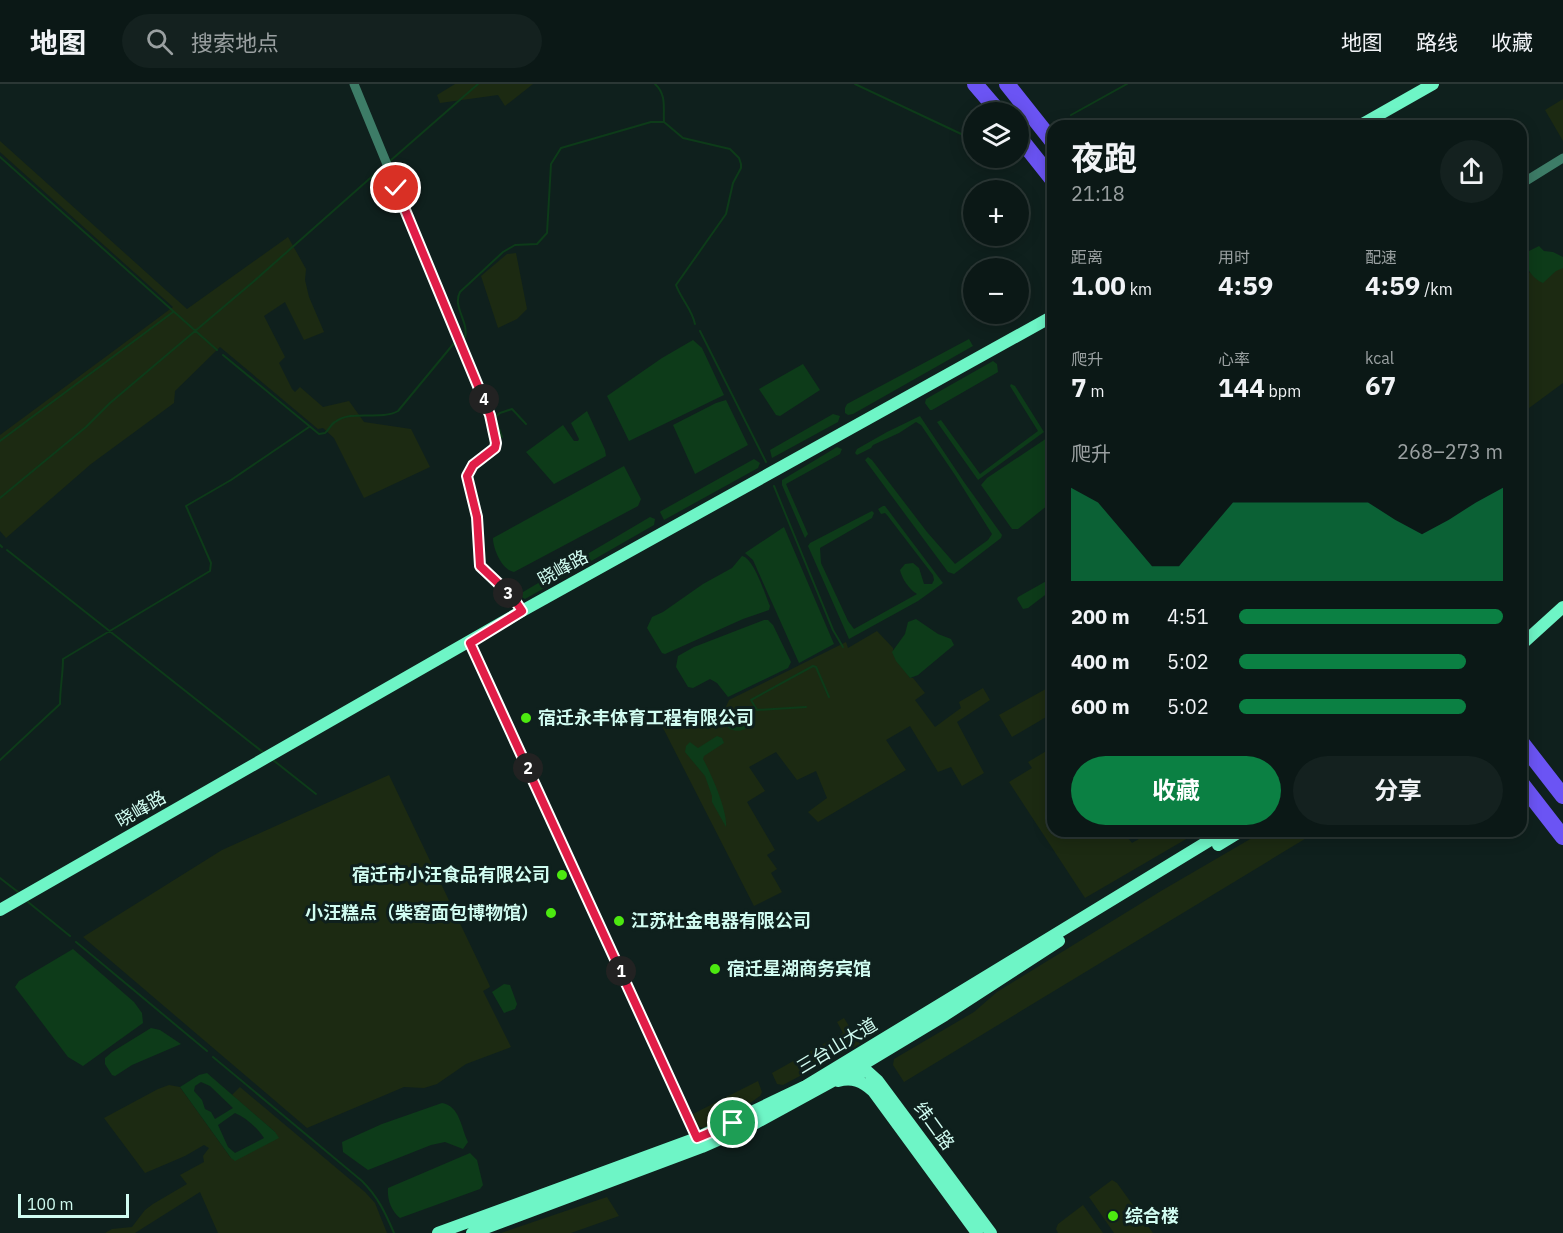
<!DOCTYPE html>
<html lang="zh">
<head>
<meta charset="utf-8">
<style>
  body { margin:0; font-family:"IBM Plex Sans","Noto Sans SC",sans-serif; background:#14211f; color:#f1f3f6; height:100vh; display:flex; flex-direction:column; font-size:22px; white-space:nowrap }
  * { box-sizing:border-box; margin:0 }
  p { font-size:20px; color:#9aa0a1 }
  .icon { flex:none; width:33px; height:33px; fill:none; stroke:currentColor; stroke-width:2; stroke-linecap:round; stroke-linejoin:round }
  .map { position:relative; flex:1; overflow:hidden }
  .drawer { position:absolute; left:1047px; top:36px; width:480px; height:717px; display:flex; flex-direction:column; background:#0b1816; border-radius:18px; box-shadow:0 3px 15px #0003,0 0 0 2px #2b3735 }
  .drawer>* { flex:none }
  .tools { position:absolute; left:963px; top:18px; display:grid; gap:12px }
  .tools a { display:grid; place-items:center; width:66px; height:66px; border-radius:50%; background:#0b1816; box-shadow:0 3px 15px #0003,0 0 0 2px #2b3735; font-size:30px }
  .scale { position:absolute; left:18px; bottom:15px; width:111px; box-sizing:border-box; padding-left:6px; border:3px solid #d1fcf1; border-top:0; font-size:16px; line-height:21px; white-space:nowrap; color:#d1fcf1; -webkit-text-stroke:4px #0f201d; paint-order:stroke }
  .pin { position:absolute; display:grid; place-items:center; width:51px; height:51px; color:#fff; margin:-26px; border:3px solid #fff; border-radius:50%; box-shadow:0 2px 6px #0007 }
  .km { position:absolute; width:30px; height:30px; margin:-15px; border-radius:50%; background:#222; color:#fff; font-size:16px; line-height:30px; text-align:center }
  .round { display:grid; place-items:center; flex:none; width:63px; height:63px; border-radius:32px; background:#14211f }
  .head { display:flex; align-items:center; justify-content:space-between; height:102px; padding:0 24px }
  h1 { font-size:33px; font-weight:700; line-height:45px }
  .stats { display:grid; grid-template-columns:repeat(3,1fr); gap:9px; height:102px; padding:6px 24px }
  .stats div { display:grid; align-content:center }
  .stats b { font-size:26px; font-weight:700 }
  .stats small { font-size:16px; font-weight:400 }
  .stats p { font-size:16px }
  .chart { height:168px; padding:12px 24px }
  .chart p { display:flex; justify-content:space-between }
  .chart svg { width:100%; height:108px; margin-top:6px; fill:#0b8043; opacity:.7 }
  .action { display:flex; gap:12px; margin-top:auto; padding:12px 24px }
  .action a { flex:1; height:69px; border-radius:36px; background:#0b8043; color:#fff; font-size:24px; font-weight:700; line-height:69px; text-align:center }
  .action a+a { background:#14211f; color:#f1f3f6 }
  ul { padding:0 24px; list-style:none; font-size:20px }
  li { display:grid; grid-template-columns:96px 72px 1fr; align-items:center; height:45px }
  li i { height:15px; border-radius:8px; background:#0b8043 }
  header { display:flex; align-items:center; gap:36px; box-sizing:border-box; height:84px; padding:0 30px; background:#0b1816; border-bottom:2px solid #2b3735 }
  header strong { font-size:28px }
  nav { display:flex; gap:33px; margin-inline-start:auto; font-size:21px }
  .search { width:420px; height:54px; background:#14211f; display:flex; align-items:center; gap:15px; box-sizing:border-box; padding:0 21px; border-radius:33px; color:#9aa0a1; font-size:22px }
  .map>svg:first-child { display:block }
  .green { fill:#1c2a12 }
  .water { fill:#0d3b19; fill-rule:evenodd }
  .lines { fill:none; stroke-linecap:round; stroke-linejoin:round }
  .stream { stroke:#0d3b19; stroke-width:2 }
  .street { stroke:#3d7c67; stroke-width:9 }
  .secondary { stroke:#6ef5c6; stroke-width:12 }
  .highway { stroke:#6b54f4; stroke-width:16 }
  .route-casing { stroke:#fff; stroke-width:12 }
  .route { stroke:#e11d48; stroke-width:8 }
  .poi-dot { fill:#4ce910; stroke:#0f201d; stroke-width:2 }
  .labels { text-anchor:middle; stroke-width:6; stroke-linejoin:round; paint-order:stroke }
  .street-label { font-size:18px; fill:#d1fcf1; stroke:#0f201d }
  .poi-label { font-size:18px; font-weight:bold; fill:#d1fcf1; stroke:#0f201d; text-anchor:start }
</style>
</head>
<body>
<header>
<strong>地图</strong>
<div class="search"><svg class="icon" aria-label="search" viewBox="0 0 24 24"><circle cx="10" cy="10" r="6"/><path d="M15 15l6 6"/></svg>搜索地点</div>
<nav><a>地图</a><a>路线</a><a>收藏</a></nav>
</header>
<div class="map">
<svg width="1563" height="1149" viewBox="0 0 1563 1149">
  <rect width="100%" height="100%" fill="#0f201d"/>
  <path class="green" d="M455,0H533L505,22L498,11L440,19L437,11Z
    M1563,15V57L1545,26Z
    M0,57L187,225L288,153L306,185L305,196L309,213L324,248L304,256L285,218L264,232L285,273L279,279L292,305L295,308L300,303L323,323L349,317L364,338L411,345L430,383L364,414L334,354L323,344L318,345L220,263L175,307L174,319L91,380L6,454L0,447V351L173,223L0,68Z
    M516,169L527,225L517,235L498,244L481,192L507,170Z
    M1538,183L1563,184V299L1521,330V194Z
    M877,547L893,564C893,577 904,584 910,594H913L925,609L915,616L935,643L961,624L959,618L983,604L990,616L957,638L984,689L962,702L951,683L938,688L910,642L886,656L906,686L818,738L808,728L827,714L816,687L797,696L776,668L749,683L765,707L747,718L775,766L767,771L777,785L771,789L782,808L754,822L661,640L667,636L688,631L702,638L724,627L729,616L846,558L848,564Z
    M1053,601V629L1012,653L999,631Z
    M1053,663V747H1140L1128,754L1132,759L1153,747H1200L1085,814L1009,698L1032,684L1028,678Z
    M389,691L489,900L490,903L483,907L511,963L466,980L437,1000L424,1004L404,1003L307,1044L83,853L222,766Z
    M1264,747H1318L904,998L893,981L894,975L974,928L997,908L1161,807Z
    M844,934L860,960L783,1001L777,1000L772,989L843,949L837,938Z
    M758,997L762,1008L760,1012C748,1020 712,1049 699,1043C695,1041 693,1036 691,1031Z
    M169,1001L180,1003L231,1074L275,1048L232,1011L240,1003L365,1108L375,1119L387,1149H218L200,1108L135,1149H105L112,1145L132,1143L145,1126L153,1120L187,1100L180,1091L204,1078L203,1072L209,1064L204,1061L185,1072L145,1089L104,1034L158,1005Z
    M1112,1096L1117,1099L1153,1149H1114L1089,1113Z
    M607,1113L619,1132L571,1149H501Z
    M1083,1121L1103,1149H1058L1056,1145L1058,1140Z"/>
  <path class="water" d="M1539,162L1544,167L1553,168L1563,173V184L1556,187L1543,199C1532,195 1527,183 1521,174V171Z
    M969,255L973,262L853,330L848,331L845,329V324L847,320Z
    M693,256L702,264L724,311L629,357L607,312L662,274Z
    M993,277L997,280L998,288L932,326H930L925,319L926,315Z
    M803,280L820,306L780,332L776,331L759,305Z
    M1011,300L1015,302L1044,348L978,396L937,338L941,336L980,390L1038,347L1010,302Z
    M726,316L748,361L695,390L673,341L716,319Z
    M587,327L605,366L606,372L554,400L526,368L563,341L574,357H578L579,355L571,339Z
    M833,330L840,332L838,338L772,374L770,366Z
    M920,332L964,398L1002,451L1001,454L954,490L948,488L865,376L868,373L872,376L927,448L955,480L988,456L992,450L955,391L921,341L916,338L899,349L873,361L871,364L857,371L855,369L857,365L887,348Z
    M1047,354L1053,358V417L1018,445H1012L981,401L987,394Z
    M837,363L842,365L840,370L786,400L808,450L805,454L782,401V396Z
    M754,375L760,379L758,384L664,436L660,428L661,427Z
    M624,382L641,415L638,422L514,488C502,486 493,465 493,454Z
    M883,422H885L943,499L918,517L849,555L808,462L810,459L866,430L872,427L874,429L872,434L820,464L821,479L848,537L854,545L917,510C909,505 902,495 900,486L905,480L913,479L919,484L924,500H932L934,496L933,491L887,431L885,429L881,430L878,425Z
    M650,433L655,435L654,441L525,515L518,511Z
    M784,443L834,560L799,579L753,476L745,469Z
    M742,472C754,474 765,511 770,522L769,526L743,535L665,570L662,569L647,544L652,533L663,528L703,500L732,484Z
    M1050,495L1053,499V505L1028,524L1023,525L1017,515L1018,513Z
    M916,535L938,550L951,555L954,561L918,591L910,594L896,577L892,568L905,550L908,538Z
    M764,536H768L773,541L791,578L788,584L728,613L717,599L710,595L693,604L688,603L676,583L678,572L694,563Z
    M742,628H751C758,643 740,651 728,644L727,638Z
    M717,652L722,654L724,659L704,672L703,675C711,689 728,728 726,743L712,718V712L705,692L685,668L686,662L690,658L698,664Z
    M73,865L134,918L142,929L143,939L83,982L68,973L15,903L19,897Z
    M504,900L510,901L517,920L515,925L504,929L492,908Z
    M151,944L160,946L181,960L132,981L115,992L112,991L105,980V974L112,968Z
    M207,989L275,1048L279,1054L235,1077L231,1074L180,1003L199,991ZM201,998L210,1002L233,1024L215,1035L211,1028L205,1025L202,1016L194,1007L195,1002ZM235,1029C246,1034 257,1043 264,1054L235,1069L228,1063L218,1041Z
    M442,1019C460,1022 461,1044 468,1058L463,1065L445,1058L431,1061L368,1086L343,1068L342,1058L382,1040Z
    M470,1069L477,1076L483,1101L480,1105L400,1134C391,1127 387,1115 388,1104Z"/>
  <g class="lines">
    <path class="stream" d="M655,0C667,11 663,24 664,38L683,54L730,65L739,74L741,80V84L733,99L726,130L676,201C681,215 692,225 695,240
      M855,0L974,56
      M1071,31L1127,0
      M0,73L217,266
      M390,77L478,0
      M700,247L766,378
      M465,253C469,237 452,223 460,208L503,168L515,161L537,160L547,149L551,80L561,64L651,38H664
      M223,271L319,350L325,349C329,346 331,340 335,338C352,325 380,337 398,327L455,258
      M502,353L495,333L500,329L512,325L526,340
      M0,357L173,228
      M774,402L833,546L843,563
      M0,414L86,343L110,319L253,198L385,81
      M0,461L2,463
      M7,466L264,669
      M806,623L757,626L751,616L813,582L816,583L829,613
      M0,676L60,620C60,604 63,590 63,575L210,487L211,479L186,422L231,396L309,343
      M273,676L316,710
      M0,794L18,808
      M28,818L70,852
      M76,858L207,967
      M213,973L362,1097C378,1113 385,1128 394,1149"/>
    <path class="street" d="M354,0L490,331L497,359L495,364L473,382L467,392L477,433L479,478L482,485L511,512L522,527
      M1521,100L1563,74
      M470,559L697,1054"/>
    <path class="secondary" d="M1359,42L1433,0
      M1521,561L1563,523
      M1218,761L1241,747
      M0,826L522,527L1053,232
      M853,985L868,988L878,997L991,1149
      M838,997C852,993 862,997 873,1007L977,1149
      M438,1149L697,1054L806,1002L1225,747
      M472,1149L702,1063L754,1040L862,981L945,931L1059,857"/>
    <path class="highway" d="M975,0L999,28
      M1007,0L1053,58
      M1018,52L1053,96
      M1521,658L1563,712
      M1521,699L1563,753"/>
  </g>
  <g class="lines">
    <defs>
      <path id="route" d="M396,104L490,331L496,359L495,364L473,381L467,392L477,433L480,482L512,512L522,527L470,559L697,1054L733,1039"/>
    </defs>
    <use href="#route" class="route-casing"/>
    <use href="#route" class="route"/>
  </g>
  <g class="poi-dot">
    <circle cx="526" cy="634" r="6"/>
    <circle cx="562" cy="791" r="6"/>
    <circle cx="551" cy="829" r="6"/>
    <circle cx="619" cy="837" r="6"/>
    <circle cx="715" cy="885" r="6"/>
    <circle cx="1113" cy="1132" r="6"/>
  </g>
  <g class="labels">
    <g class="street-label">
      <text transform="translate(563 484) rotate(-29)" y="6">晓峰路</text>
      <text transform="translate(141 725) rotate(-30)" y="6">晓峰路</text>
      <text transform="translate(837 962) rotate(-31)" y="6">三台山大道</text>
      <text transform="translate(934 1042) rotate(54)" y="6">纬二路</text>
    </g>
    <g class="poi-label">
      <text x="538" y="640">宿迁永丰体育工程有限公司</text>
      <text x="550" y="797" text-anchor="end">宿迁市小汪食品有限公司</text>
      <text x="539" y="835" text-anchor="end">小汪糕点（柴窑面包博物馆）</text>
      <text x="631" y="843">江苏杜金电器有限公司</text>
      <text x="727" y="891">宿迁星湖商务宾馆</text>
      <text x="1125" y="1138">综合楼</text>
    </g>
  </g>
</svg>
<div class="tools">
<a><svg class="icon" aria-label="layers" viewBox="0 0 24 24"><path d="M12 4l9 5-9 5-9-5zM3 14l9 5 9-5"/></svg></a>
<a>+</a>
<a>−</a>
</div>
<div class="scale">100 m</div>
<div class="pin" style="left:733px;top:1039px;background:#1e9e55"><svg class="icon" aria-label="arrive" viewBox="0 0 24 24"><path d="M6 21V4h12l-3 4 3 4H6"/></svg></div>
<div class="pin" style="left:396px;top:104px;background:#d93025"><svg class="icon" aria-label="check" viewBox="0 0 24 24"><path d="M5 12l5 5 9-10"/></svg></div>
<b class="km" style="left:621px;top:887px">1</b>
<b class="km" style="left:528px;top:684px">2</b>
<b class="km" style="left:508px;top:509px">3</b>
<b class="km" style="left:484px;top:315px">4</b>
<section class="drawer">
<div class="head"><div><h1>夜跑</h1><p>21:18</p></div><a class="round"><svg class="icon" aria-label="share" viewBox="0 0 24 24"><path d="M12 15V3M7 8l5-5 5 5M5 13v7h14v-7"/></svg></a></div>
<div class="stats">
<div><p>距离</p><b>1.00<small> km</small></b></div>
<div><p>用时</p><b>4:59</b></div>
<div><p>配速</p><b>4:59<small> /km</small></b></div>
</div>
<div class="stats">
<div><p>爬升</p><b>7<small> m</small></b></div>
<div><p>心率</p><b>144<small> bpm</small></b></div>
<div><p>kcal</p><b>67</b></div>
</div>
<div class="chart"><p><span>爬升</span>268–273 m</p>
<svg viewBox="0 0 160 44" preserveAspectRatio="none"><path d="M0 44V6L10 12L20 25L30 38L40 38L50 25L60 12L70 12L80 12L90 12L100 12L110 12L120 19L130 25L140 19L150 12L160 6V44z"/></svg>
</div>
<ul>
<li><b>200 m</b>4:51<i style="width:100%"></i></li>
<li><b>400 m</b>5:02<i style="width:86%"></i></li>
<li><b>600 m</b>5:02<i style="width:86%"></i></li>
</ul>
<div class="action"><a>收藏</a><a>分享</a></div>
</section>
</div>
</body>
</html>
